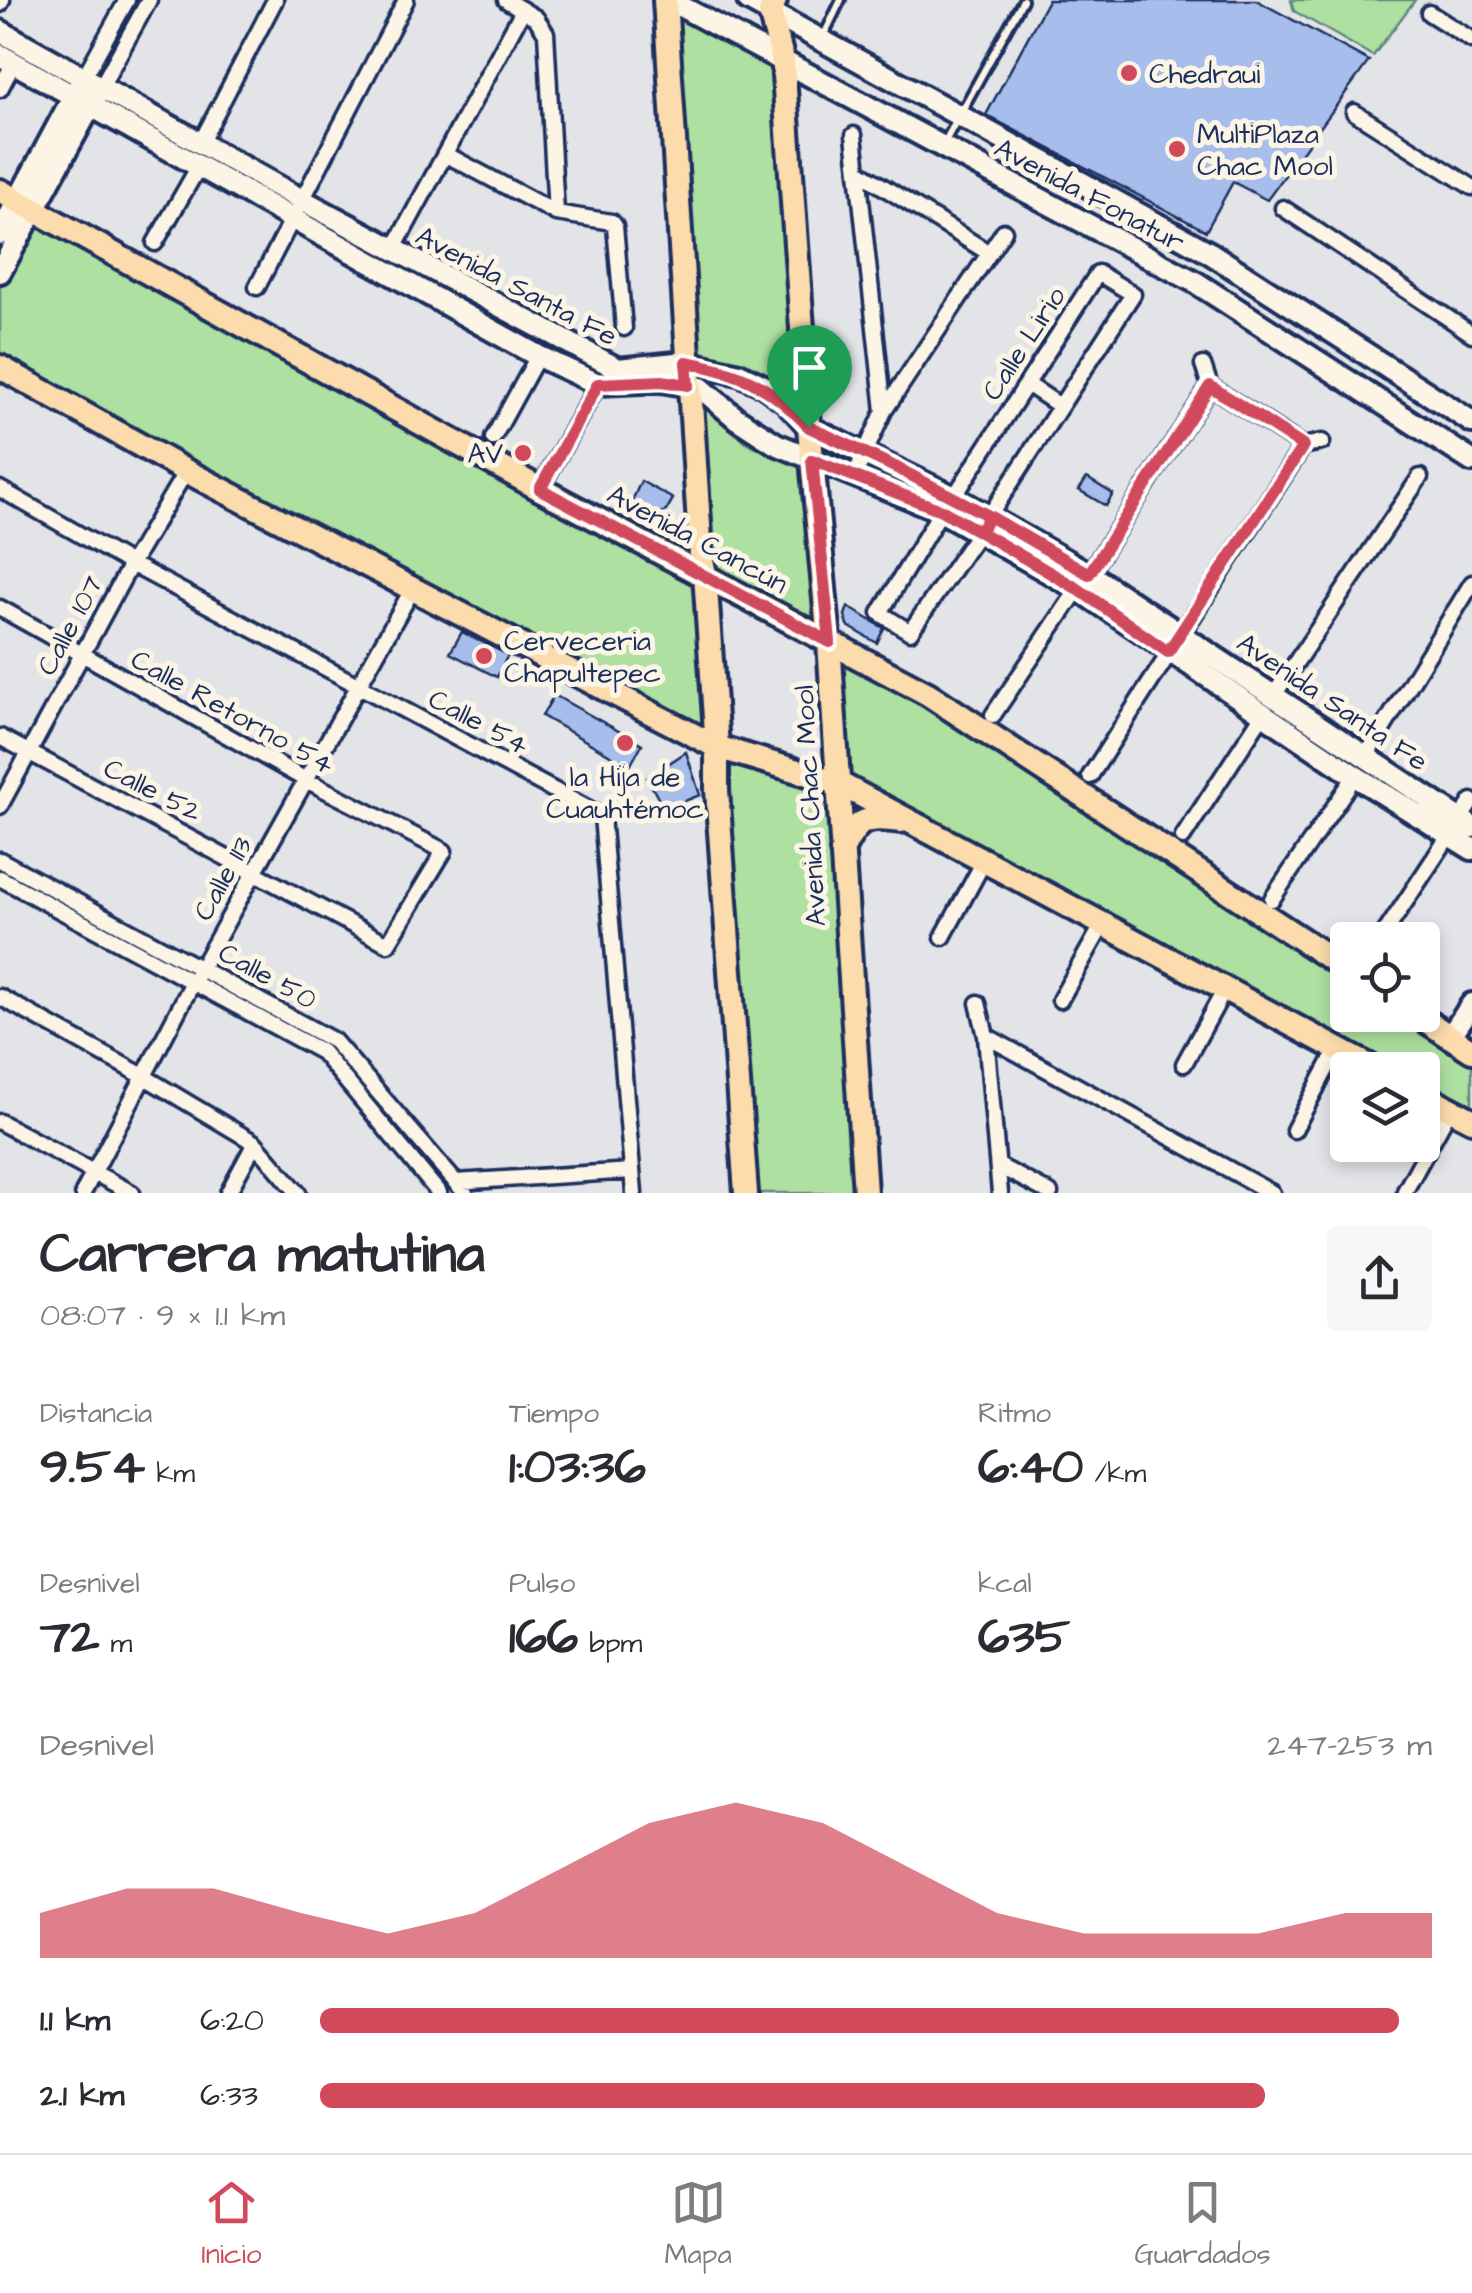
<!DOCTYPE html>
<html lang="es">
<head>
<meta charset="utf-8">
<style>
  body { margin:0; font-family:"Architects Daughter",sans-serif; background:#f7f7f7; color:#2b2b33; height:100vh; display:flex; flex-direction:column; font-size:38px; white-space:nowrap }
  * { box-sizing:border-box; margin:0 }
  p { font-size:32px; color:#7c7c81 }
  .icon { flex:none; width:55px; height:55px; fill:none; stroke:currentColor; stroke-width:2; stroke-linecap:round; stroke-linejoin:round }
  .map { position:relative; height:1193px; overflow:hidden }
  .sheet { display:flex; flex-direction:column; background:#fff; flex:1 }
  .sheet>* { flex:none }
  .tools { position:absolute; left:1330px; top:922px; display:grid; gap:20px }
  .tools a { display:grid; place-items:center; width:110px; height:110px; border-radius:10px; background:#fff; box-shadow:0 5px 15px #0003; font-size:50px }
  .pin { position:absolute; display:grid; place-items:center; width:85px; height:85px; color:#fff; margin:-102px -42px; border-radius:50% 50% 50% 0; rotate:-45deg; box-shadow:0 0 10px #0007 }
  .pin .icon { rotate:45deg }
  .round { display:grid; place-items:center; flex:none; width:105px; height:105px; border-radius:10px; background:#f7f7f7 }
  .summary { display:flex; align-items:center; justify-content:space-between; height:170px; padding:0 40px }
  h1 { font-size:55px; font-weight:700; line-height:75px }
  .figures { display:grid; grid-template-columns:repeat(3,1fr); gap:15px; height:170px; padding:10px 40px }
  .figures div { display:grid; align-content:center }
  .figures b { font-size:50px; font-weight:700 }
  .figures small { font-size:28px; font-weight:400 }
  .figures p { font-size:28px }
  .chart { height:280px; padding:20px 40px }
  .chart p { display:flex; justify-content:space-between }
  .chart svg { width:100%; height:180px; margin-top:10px; fill:#d1495b; opacity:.7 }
  ul { padding:0 40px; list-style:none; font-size:32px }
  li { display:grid; grid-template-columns:160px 120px 1fr; align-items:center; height:75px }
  li i { height:25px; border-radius:12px; background:#d1495b }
  .tabs { display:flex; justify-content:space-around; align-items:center; height:140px; border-top:2px solid #e1e1e2; background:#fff; font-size:28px; color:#7c7c81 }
  .tabs a { display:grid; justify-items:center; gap:5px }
  .tabs .active { color:#d1495b }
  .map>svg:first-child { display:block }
  .green { fill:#aee0a1; stroke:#648880; stroke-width:2.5 }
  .building { fill:#a7beec; stroke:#1b2f5e; stroke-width:2.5 }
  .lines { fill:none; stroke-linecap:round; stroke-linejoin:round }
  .lane-casing { stroke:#1b2f5e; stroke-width:14 }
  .street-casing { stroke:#1b2f5e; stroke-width:21 }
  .secondary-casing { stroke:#1b2f5e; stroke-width:28 }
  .primary-casing { stroke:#1b2f5e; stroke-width:30 }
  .lane { stroke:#fcf5e5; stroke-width:6 }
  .street { stroke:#fcf5e5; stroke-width:14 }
  .secondary { stroke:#fcf5e5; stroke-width:20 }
  .primary { stroke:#fcdcac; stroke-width:22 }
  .route-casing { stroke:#fff; stroke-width:20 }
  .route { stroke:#d1495b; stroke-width:12 }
  .poi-dot { fill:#d1495b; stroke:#fcf5e5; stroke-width:4 }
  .labels { text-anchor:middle; stroke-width:10; stroke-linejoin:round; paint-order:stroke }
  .poi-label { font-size:28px; fill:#1b2f5e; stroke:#fcf5e5; text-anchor:start }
  .street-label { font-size:28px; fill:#1b2f5e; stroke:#fcf5e5 }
</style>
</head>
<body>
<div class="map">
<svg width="1472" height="1193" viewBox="0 0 1472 1193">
  <rect width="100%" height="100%" fill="#e2e4e7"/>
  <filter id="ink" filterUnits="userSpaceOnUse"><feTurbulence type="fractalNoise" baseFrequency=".01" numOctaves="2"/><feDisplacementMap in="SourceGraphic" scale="20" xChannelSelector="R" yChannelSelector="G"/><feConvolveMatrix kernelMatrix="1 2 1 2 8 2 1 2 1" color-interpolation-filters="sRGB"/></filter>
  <g filter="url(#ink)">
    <path class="green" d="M1291,0H1415L1373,56L1294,11Z
      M680,14L771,62L795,396C765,371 738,354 698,357L672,20Z
      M34,211L692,583L712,695L704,731L0,365V272Z
      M702,398C733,436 751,452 800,461L816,623L717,566Z
      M841,658L982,730L1347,970L1348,1015H1416L1472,1052V1121L1423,1094L1422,1070H1377L843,779Z
      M723,760L832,788L863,1193H750Z"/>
    <path class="building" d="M1048,0H1256L1369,61L1267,200L1233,182L1206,231L986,115Z
      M1087,478L1113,494L1106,506L1079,490Z
      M641,481L673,499L666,511L655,515L632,501Z
      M848,607L884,628L877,643L848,626L845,615Z
      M462,632L508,655L497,677L450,653Z
      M554,695L642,744L630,766L542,716Z
      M686,752L700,795L664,809L647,778Z"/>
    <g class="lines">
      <defs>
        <path id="lane" d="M824,35L841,0
          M943,145L1023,0"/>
        <path id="street" d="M506,0L536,18L546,33L556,213
          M0,4L2,0
          M1429,13L1472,40
          M84,77L127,0
          M101,87L149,0
          M0,89L14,62
          M1354,112L1472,187
          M854,135L884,411
          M200,144L275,0
          M445,154L556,213L612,222L615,226L624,328
          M858,171L989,253
          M1283,208L1472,334
          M155,243L199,166
          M393,250L523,10
          M257,287L406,0
          M1203,365L1210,386L1303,446L1322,442
          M1027,384L1060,406
          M493,438L538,356
          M854,477L884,411L1004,231
          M0,489L131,564L602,816L634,1193
          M540,489L598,384
          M941,511L880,613L910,632L979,532L1133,294L1098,273L954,497
          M1089,574L1210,386
          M0,608L306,780L444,851L388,944L0,737
          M1274,695L1420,477
          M993,715L1078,589
          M1366,756L1472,583
          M1090,776L1303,446
          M0,806L131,564L186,471
          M1183,837L1263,714
          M0,860L334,1041L465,1193
          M0,878L322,1052L439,1193
          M1272,899L1355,776
          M943,937L984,861
          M1380,940L1472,801
          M0,997L143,1076L255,1143L298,1193
          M1060,1000L1103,924
          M978,1003L986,1036L1000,1193
          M986,1036L1272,1193
          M1184,1064L1225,989
          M0,1122L132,1193
          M1294,1130L1337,1049
          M999,1166L1050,1193
          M455,1182L632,1171
          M1405,1191L1450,1109
          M83,1193L193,982L412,590
          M228,1193L255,1143"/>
        <path id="secondary" d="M669,0L1195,282L1472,461
          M748,0L1210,253L1472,422
          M0,31L302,200L618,369L686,362L739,374L764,386L785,401L809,427L954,497L1089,574L1472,827
          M0,55L538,356L598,384L662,381L701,388L736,418L776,444L941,511L1078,589L1355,776L1472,849
          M0,234L78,88
          M0,272L97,94
          M1450,1037L1472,1004"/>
        <path id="primary" d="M665,0L701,556L705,574L717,747V790L746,1193
          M775,0L770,12L783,61L809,427L829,642L865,1193
          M0,191L540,489L928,694L1348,970
          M0,367L186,471L657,716L717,747L838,783L1377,1070
          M842,851C858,818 865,816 901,821
          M1417,1015L1472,1051
          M1422,1094L1472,1120"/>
      </defs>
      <use href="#lane" class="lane-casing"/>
      <use href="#street" class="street-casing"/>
      <use href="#secondary" class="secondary-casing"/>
      <use href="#primary" class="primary-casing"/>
      <use href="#lane" class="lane"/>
      <use href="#street" class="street"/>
      <use href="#secondary" class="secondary"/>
      <use href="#primary" class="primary"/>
    </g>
  </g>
  <g class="lines" filter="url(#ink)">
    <defs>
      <path id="route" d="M809,427C771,386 741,372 686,362L688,385L662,381L598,384L540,489L830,642L812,460L941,510L980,532L989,516L1089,574L1210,386L1303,446L1168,652L1078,589L980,532L989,516L897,468L809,427"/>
    </defs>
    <use href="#route" class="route-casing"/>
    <use href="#route" class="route"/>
  </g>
  <g class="poi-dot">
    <circle cx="1129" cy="73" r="10"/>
    <circle cx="1177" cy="149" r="10"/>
    <circle cx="523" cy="453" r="10"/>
    <circle cx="484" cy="656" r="10"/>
    <circle cx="625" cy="743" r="10"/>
  </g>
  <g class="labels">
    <g class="poi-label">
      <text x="1149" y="83">Chedraui</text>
      <text x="1197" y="143">MultiPlaza<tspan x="1197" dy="32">Chac Mool</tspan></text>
      <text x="503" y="463" text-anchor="end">AV</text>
      <text x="504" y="650">Cerveceria<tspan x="504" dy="32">Chapultepec</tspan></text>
      <text x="625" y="786" text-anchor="middle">la Hija de<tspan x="625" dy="32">Cuauhtémoc</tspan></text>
    </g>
    <g class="street-label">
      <text transform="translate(1090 194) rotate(28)" y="10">Avenida Fonatur</text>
      <text transform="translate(517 285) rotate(28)" y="10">Avenida Santa Fe</text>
      <text transform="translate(1023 343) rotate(-57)" y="10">Calle Lirio</text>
      <text transform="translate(698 538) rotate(28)" y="10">Avenida Cancún</text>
      <text transform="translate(69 625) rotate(-62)" y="10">Calle 107</text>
      <text transform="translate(1333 701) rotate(34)" y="10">Avenida Santa Fe</text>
      <text transform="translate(233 711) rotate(29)" y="10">Calle Retorno 54</text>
      <text transform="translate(479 721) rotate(28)" y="10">Calle 54</text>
      <text transform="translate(153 789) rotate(27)" y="10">Calle 52</text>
      <text transform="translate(809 806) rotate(-93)" y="10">Avenida Chac Mool</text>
      <text transform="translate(222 878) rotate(-61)" y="10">Calle 113</text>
      <text transform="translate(268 975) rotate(29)" y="10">Calle 50</text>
    </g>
  </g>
</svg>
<div class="tools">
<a><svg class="icon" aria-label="locate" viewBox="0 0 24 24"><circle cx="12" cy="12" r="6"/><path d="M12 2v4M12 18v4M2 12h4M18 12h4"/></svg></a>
<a><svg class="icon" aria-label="layers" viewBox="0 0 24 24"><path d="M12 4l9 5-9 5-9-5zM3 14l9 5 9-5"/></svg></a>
</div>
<div class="pin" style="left:809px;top:427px;background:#1e9e55"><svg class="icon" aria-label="arrive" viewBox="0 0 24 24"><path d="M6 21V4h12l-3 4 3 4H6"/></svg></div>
</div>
<section class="sheet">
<div class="summary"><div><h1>Carrera matutina</h1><p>08:07 · 9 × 1.1 km</p></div><a class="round"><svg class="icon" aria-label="share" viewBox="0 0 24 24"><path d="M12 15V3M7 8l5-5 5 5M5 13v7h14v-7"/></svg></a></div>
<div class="figures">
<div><p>Distancia</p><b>9.54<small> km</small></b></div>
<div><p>Tiempo</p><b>1:03:36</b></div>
<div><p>Ritmo</p><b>6:40<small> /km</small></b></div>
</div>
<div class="figures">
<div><p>Desnivel</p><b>72<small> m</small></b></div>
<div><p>Pulso</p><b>166<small> bpm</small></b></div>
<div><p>kcal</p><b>635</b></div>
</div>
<div class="chart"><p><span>Desnivel</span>247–253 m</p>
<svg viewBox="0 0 160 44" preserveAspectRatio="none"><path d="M0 44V33L10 27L20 27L30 33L40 38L50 33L60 22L70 11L80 6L90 11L100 22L110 33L120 38L130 38L140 38L150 33L160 33V44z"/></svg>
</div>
<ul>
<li><b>1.1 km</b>6:20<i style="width:97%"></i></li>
<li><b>2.1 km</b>6:33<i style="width:85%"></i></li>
</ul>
</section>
<nav class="tabs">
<a class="active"><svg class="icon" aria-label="home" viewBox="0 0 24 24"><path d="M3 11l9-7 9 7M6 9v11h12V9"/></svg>Inicio</a>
<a><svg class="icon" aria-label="map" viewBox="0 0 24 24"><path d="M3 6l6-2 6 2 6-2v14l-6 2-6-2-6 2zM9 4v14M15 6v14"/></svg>Mapa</a>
<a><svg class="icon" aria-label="saved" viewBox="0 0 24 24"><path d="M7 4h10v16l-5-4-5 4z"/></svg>Guardados</a>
</nav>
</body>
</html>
